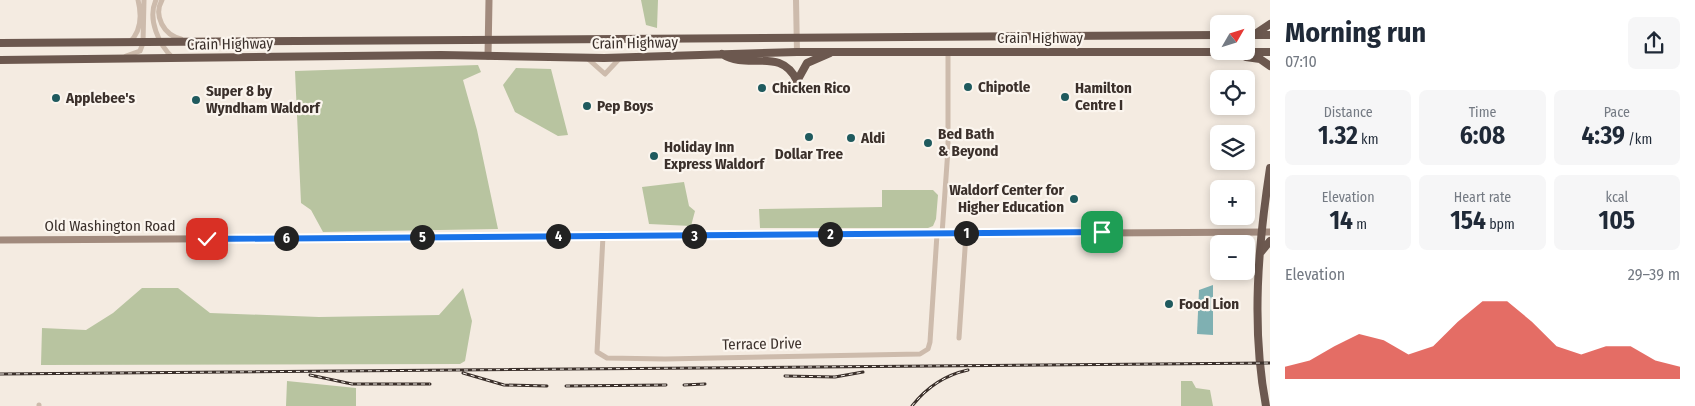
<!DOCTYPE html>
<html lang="en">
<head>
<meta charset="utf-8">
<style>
  body { margin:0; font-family:"Fira Sans Condensed",sans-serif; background:#f6f6f7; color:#1f2937; height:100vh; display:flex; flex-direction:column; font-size:19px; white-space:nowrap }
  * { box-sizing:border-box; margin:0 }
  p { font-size:16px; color:#747a83 }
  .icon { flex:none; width:28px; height:28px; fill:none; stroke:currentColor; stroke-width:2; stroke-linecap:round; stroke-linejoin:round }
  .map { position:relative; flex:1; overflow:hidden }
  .drawer { display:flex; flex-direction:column; background:#fff; width:425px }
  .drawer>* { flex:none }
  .needle { width:32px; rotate:51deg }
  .controls { position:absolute; left:1210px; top:15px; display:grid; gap:10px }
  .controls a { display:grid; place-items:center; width:45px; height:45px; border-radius:8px; background:#fff; box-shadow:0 2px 8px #0003; font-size:25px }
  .pin { position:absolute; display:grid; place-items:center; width:42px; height:42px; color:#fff; margin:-21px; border-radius:10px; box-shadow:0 2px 8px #0006 }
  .km { position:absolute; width:25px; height:25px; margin:-12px; border-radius:50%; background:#222; color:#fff; font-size:14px; line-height:25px; text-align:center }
  .round { display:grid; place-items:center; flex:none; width:52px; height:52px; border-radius:8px; background:#f6f6f7 }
  .summary { display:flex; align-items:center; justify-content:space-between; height:85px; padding:0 15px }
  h1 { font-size:28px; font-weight:700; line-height:38px }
  .metrics { display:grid; grid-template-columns:repeat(3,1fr); gap:8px; height:85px; padding:5px 15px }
  .metrics div { display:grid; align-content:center; border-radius:8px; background:#f6f6f7; text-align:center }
  .metrics b { font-size:25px; font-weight:700 }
  .metrics small { font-size:14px; font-weight:400 }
  .metrics p { font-size:14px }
  .chart { height:140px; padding:10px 15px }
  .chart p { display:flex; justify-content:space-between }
  .chart svg { width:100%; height:90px; margin-top:5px; fill:#d93025; opacity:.7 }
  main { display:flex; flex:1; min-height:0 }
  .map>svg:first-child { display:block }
  .green { fill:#b8c4a0 }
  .water { fill:#7fb0b2 }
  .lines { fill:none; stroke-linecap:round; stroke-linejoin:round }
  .minor { stroke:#cdbbac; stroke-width:5 }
  .tertiary { stroke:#cdbbac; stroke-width:6 }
  .secondary { stroke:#a18a7d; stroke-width:7 }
  .trunk { stroke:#6c584f; stroke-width:8 }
  .rail-casing { stroke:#3b302b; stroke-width:3 }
  .rail { stroke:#fbf5ee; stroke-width:1; stroke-dasharray:4; stroke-linecap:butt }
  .route-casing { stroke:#fff; stroke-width:10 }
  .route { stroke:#1a73e8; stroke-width:6 }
  .poi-dot { fill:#1f5a5e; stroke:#fbf5ee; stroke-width:2 }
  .labels { text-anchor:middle; stroke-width:4.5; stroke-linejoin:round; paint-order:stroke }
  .street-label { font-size:15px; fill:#3b302b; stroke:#fbf5ee }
  .poi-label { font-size:15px; font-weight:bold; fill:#3b302b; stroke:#fbf5ee; text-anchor:start }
</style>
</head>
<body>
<main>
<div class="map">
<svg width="1270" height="406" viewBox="0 0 1270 406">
  <rect width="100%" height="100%" fill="#f4ebe1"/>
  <path class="green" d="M641,0H658L657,28L646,25Z
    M478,65L481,72L463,80L477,130L498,229L323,232L311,210L301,203L295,71Z
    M516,68L551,69L568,135L558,136L515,112L503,85Z
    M684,182L689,206L695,211L691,226L649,224L642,187Z
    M882,190H933L938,195L936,219L933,226L928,228H760L759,209L882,207Z
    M142,288H178L210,313L319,317L439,315L463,288L472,321L465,361L460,364L41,365L42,328L86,330L113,313Z
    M287,381L356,388V406H286Z
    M1181,381H1192L1196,388L1210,390L1213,406H1181Z"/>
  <path class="water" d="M1213,285V335L1197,334L1199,290Z"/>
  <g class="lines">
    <path class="minor" d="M156,0C147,19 159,45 173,58
      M162,0C153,16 164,35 181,39
      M129,43C141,32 142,16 138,0
      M126,56L140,51L143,43L144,0
      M587,58L605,74L620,58
      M942,234L948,149V52
      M603,236L597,352L607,358L665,359L920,354L928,349L930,342L937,234
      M959,338L966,234
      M39,405V406"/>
    <path class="tertiary" d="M796,0L797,52"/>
    <path class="secondary" d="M488,56L489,0
      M0,240L1270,232"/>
    <path class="trunk" d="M1255,34L1270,24
      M1246,35H1270
      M0,43L1219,35
      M722,54C748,71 781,46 797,81
      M1246,57L1260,59L1270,66
      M0,60L441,55L604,58L797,52H1270
      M797,81L807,63L830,53
      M1261,252L1270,241
      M1266,406C1251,327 1258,246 1270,168"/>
    <defs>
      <path id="rail" d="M463,373L504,385L547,386
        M0,374L1270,363
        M310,375L352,384H430
        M785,376L835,377L863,372
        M684,385L705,384
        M566,386L666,385
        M912,406C926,388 945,375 968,370"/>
    </defs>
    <use href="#rail" class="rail-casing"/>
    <use href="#rail" class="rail"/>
  </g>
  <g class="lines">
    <defs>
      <path id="route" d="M207,239L1102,232"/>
    </defs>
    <use href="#route" class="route-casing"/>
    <use href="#route" class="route"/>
  </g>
  <g class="poi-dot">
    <circle cx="968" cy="87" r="5"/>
    <circle cx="762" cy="88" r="5"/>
    <circle cx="1065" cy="97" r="5"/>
    <circle cx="56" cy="98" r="5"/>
    <circle cx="196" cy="100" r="5"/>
    <circle cx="587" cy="106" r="5"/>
    <circle cx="809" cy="137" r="5"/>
    <circle cx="851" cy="138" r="5"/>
    <circle cx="928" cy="143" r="5"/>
    <circle cx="654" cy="156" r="5"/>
    <circle cx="1074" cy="199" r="5"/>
    <circle cx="1169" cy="304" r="5"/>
  </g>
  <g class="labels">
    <g class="street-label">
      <text x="1040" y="43">Crain Highway</text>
      <text transform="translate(635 43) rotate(-1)" y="5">Crain Highway</text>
      <text transform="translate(230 44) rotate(-1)" y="5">Crain Highway</text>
      <text x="110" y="231">Old Washington Road</text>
      <text transform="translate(762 344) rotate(-1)" y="5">Terrace Drive</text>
    </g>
    <g class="poi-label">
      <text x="978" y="92">Chipotle</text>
      <text x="772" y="93">Chicken Rico</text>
      <text x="1075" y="93">Hamilton<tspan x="1075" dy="17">Centre I</tspan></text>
      <text x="206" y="96">Super 8 by<tspan x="206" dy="17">Wyndham Waldorf</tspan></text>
      <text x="66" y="103">Applebee's</text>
      <text x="597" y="111">Pep Boys</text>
      <text x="938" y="139">Bed Bath<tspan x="938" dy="17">&amp; Beyond</tspan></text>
      <text x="861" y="143">Aldi</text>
      <text x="664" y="152">Holiday Inn<tspan x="664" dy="17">Express Waldorf</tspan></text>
      <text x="809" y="159" text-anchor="middle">Dollar Tree</text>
      <text x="1064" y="195" text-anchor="end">Waldorf Center for<tspan x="1064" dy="17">Higher Education</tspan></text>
      <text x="1179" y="309">Food Lion</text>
    </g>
  </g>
</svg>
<div class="controls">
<a><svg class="needle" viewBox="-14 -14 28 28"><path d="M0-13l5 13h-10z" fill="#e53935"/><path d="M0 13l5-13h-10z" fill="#747a83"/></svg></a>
<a><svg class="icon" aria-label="locate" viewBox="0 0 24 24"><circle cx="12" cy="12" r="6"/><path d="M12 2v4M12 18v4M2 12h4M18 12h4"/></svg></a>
<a><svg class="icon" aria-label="layers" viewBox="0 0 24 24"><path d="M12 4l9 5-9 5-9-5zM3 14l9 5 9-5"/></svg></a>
<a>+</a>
<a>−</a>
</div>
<div class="pin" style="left:1102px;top:232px;background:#1e9e55"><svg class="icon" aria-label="arrive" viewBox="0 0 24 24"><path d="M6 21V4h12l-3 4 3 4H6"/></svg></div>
<div class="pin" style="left:207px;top:239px;background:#d93025"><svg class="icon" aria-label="check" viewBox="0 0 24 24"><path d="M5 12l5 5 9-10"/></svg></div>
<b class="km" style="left:966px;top:233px">1</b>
<b class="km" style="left:830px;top:234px">2</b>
<b class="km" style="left:694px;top:236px">3</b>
<b class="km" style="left:558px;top:236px">4</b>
<b class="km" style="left:422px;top:237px">5</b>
<b class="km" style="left:286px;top:238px">6</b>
</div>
<section class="drawer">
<div class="summary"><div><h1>Morning run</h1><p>07:10</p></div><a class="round"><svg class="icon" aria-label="share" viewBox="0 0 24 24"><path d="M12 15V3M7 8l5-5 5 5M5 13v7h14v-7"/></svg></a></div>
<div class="metrics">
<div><p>Distance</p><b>1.32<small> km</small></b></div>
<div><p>Time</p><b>6:08</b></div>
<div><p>Pace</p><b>4:39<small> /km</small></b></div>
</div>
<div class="metrics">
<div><p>Elevation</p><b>14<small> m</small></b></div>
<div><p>Heart rate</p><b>154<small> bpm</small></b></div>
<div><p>kcal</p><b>105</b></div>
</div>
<div class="chart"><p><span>Elevation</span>29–39 m</p>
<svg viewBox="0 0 160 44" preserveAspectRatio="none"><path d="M0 44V38L10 35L20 28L30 22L40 25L50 32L60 28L70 16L80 6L90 6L100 16L110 28L120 32L130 28L140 28L150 35L160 38V44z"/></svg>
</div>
</section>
</main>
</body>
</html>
